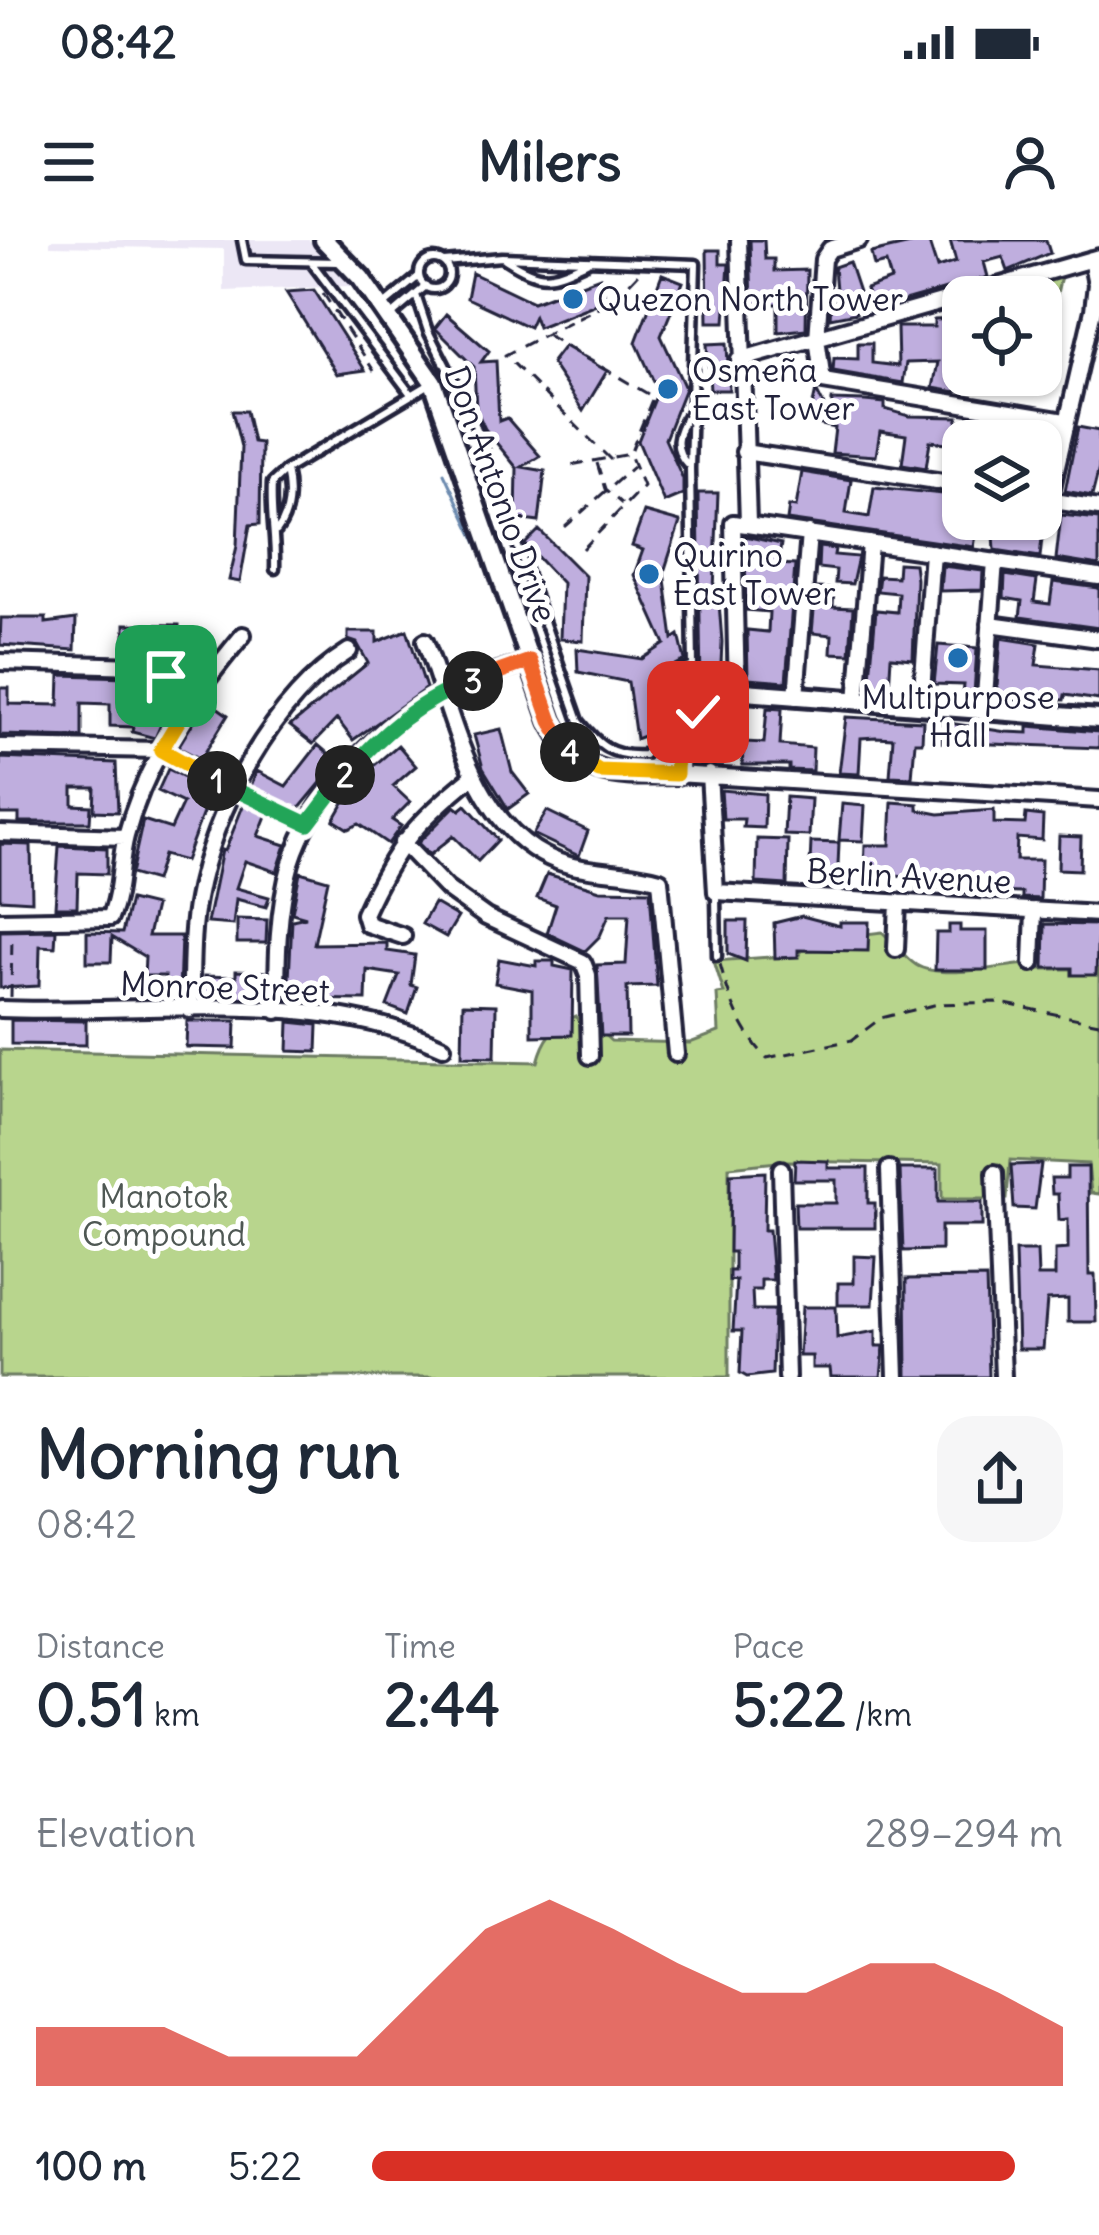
<!DOCTYPE html>
<html lang="en">
<head>
<meta charset="utf-8">
<style>
  body { margin:0; font-family:Delius,sans-serif; background:#f6f6f7; color:#1f2937; height:100vh; display:flex; flex-direction:column; font-size:45px; white-space:nowrap }
  * { box-sizing:border-box; margin:0 }
  p { font-size:39px; color:#747a83 }
  .icon { flex:none; width:66px; height:66px; fill:none; stroke:currentColor; stroke-width:2; stroke-linecap:round; stroke-linejoin:round }
  .map { position:relative; height:1137px; overflow:hidden }
  .sheet { display:flex; flex-direction:column; background:#fff; flex:1 }
  .sheet>* { flex:none }
  .fabs { position:absolute; left:942px; top:36px; display:grid; gap:24px }
  .fabs a { display:grid; place-items:center; width:120px; height:120px; border-radius:24px; background:#fff; box-shadow:0 3px 9px #0004; font-size:60px }
  .pin { position:absolute; display:grid; place-items:center; width:102px; height:102px; color:#fff; margin:-51px; border-radius:24px; box-shadow:0 6px 18px #0006 }
  .km { position:absolute; width:60px; height:60px; margin:-30px; border-radius:50%; background:#222; color:#fff; font-size:33px; line-height:60px; text-align:center }
  .round { display:grid; place-items:center; flex:none; width:126px; height:126px; border-radius:36px; background:#f6f6f7 }
  .head { display:flex; align-items:center; justify-content:space-between; height:204px; padding:0 36px }
  h1 { font-size:66px; font-weight:700; line-height:90px }
  .stats { display:grid; grid-template-columns:repeat(3,1fr); gap:18px; height:204px; padding:12px 36px }
  .stats div { display:grid; align-content:center }
  .stats b { font-size:60px; font-weight:700 }
  .stats small { font-size:33px; font-weight:400 }
  .stats p { font-size:33px }
  .chart { height:336px; padding:24px 36px }
  .chart p { display:flex; justify-content:space-between }
  .chart svg { width:100%; height:216px; margin-top:12px; fill:#d93025; opacity:.7 }
  ul { padding:0 36px; list-style:none; font-size:39px }
  li { display:grid; grid-template-columns:192px 144px 1fr; align-items:center; height:90px }
  li i { height:30px; border-radius:15px; background:#d93025 }
  .status { display:flex; justify-content:space-between; align-items:center; height:84px; padding:0 60px; background:#fff; direction:ltr }
  .status svg { height:33px; fill:currentColor }
  header { display:flex; justify-content:space-between; align-items:center; height:156px; padding:0 36px; background:#fff; font-size:54px; font-weight:700 }
  .map>svg:first-child { display:block }
  .built { fill:#ece7f5 }
  .green { fill:#b8d58d; stroke:#6d7c64; stroke-width:3 }
  .lines { fill:none; stroke-linecap:round; stroke-linejoin:round }
  .stream { stroke:#6d8baf; stroke-width:3 }
  .building { fill:#bfaede; stroke:#22223b; stroke-width:3 }
  .service-casing { stroke:#22223b; stroke-width:15 }
  .minor-casing { stroke:#22223b; stroke-width:22 }
  .tertiary-casing { stroke:#22223b; stroke-width:26 }
  .path { stroke:#22223b; stroke-width:3; stroke-dasharray:12 9; stroke-linecap:butt }
  .service { stroke:#fff; stroke-width:6 }
  .minor { stroke:#fff; stroke-width:14 }
  .tertiary { stroke:#fff; stroke-width:16 }
  .split-1-casing { stroke:#fff; stroke-width:24 }
  .split-2-casing { stroke:#fff; stroke-width:24 }
  .split-3-casing { stroke:#fff; stroke-width:24 }
  .split-4-casing { stroke:#fff; stroke-width:24 }
  .split-5-casing { stroke:#fff; stroke-width:24 }
  .split-1 { stroke:#f5b400; stroke-width:15 }
  .split-2 { stroke:#22a559; stroke-width:15 }
  .split-3 { stroke:#22a559; stroke-width:15 }
  .split-4 { stroke:#f0652b; stroke-width:15 }
  .split-5 { stroke:#f5b400; stroke-width:15 }
  .poi-dot { fill:#1f6fb2; stroke:#fff; stroke-width:4.5 }
  .labels { text-anchor:middle; stroke-width:10; stroke-linejoin:round; paint-order:stroke }
  .poi-label { font-size:33px; fill:#22223b; stroke:#fff; text-anchor:start }
  .street-label { font-size:33px; fill:#22223b; stroke:#fff }
  .park-label { font-size:33px; fill:#4f5854; stroke:#fff }
</style>
</head>
<body>
<div class="status"><b>08:42</b><svg viewBox="0 0 49 12"><path d="M0 12V9h3v3zM5 12V6h3v6zM10 12V3h3v9zM15 12V0h3v12zM26 1h20v11H26zM47 4h2v5h-2z"/></svg></div>
<header><svg class="icon" aria-label="menu" viewBox="0 0 24 24"><path d="M4 6h16M4 12h16M4 18h16"/></svg>Milers<svg class="icon" aria-label="person" viewBox="0 0 24 24"><circle cx="12" cy="8" r="4"/><path d="M4 21q1-7 8-7t8 7"/></svg></header>
<div class="map">
<svg width="1099" height="1137" viewBox="0 0 1099 1137">
  <rect width="100%" height="100%" fill="#fff"/>
  <filter id="ink" filterUnits="userSpaceOnUse"><feTurbulence type="fractalNoise" baseFrequency=".00833" numOctaves="2"/><feDisplacementMap in="SourceGraphic" scale="24" xChannelSelector="R" yChannelSelector="G"/><feConvolveMatrix kernelMatrix="1 2 1 2 8 2 1 2 1" color-interpolation-filters="sRGB"/></filter>
  <g filter="url(#ink)">
    <path class="built" d="M50,0H309L351,46L224,51V9L50,6Z"/>
    <path class="green" d="M1063,27L1041,124V57H984Z
      M882,692C893,702 905,718 916,725C942,741 1009,724 1039,723L1040,729H1099V954L1091,953L1088,924L1010,920L1007,959H942V924L787,921L729,927V1137H0V810L538,822C544,799 553,787 576,776L580,784H592L611,801L690,803L719,792L717,754L724,753L714,721L800,715L801,702Z"/>
    <g class="lines">
      <path class="stream" d="M444,233L489,329"/>
    </g>
    <path class="building" d="M750,0H764L765,19H774V31L807,30L806,89L778,92V64H752Z
      M928,0L937,28L956,22L950,0H1046L1050,13L1008,31L1003,17L984,22L988,37L873,70L866,49L891,40L886,23L874,26L871,13Z
      M707,10H720V24H729L725,82H708Z
      M849,22L859,52L851,54L856,73L830,78L831,63L837,61L834,27Z
      M472,33L533,62L600,37L606,60L538,87L534,76L529,87L467,58Z
      M662,34L683,42L661,96L685,148L665,199L683,239V254L664,262L638,201L658,151L636,102Z
      M314,50L365,130L337,134L286,52Z
      M446,74L489,111L481,122L496,121L499,181L507,178L540,216L522,227L545,231L539,282L516,279L517,228L485,189L476,169L474,127L435,88Z
      M962,79V119L956,152L933,148L938,122L906,123L903,143L833,131L834,118L858,119V103H872V123L898,126L897,87H934V80Z
      M727,103L729,150H710L707,104Z
      M564,106L607,131L583,171L551,123Z
      M816,150L831,180L832,160L865,161L885,163V169L909,176L958,177L957,190L985,194L987,182L1054,191L1042,241L1041,201H963V205L930,201L926,228L902,224L906,195L880,191L876,216L832,213L835,188L809,182Z
      M232,171H246L253,202L261,203L260,284L250,285L240,342L229,340L237,306L241,207Z
      M1078,187L1099,191V228L1092,256L1065,251Z
      M802,232L851,240L846,273L869,277L874,247L963,256L962,293L976,295L974,307L787,280L789,266L796,267Z
      M698,253H718L714,350H718L722,402L720,445L716,447H701Z
      M644,272L680,282L664,332L673,399L679,395L685,420L647,440L654,492L636,499L628,442L578,432L577,409L642,419L665,404L634,335L643,310L632,306Z
      M1061,275L1099,279V326L1056,319Z
      M993,279H1014L1012,294L1042,298L1040,317L995,310Z
      M539,290L585,336L583,401L560,399L562,343L525,304Z
      M745,296L781,304L778,324L795,325L786,442L748,439L747,390L768,392L769,372L746,370Z
      M819,307L835,309L834,315L858,317L852,344L835,343L836,330L818,328Z
      M898,323L914,324L916,339L913,419L891,417L889,449L869,448L876,370L897,372L898,353L877,351L879,336L897,337Z
      M942,326L983,331L982,350L940,351Z
      M1005,335L1037,340L1034,362L1050,364L1053,342L1099,348V388L1020,377L1022,361L1004,358Z
      M816,348L834,349L833,367L853,368L850,414L831,413L832,395L812,393Z
      M1,378H46V383L76,379L75,410L0,405Z
      M125,384L179,385V389L216,410L197,435L174,421L177,416L160,414V408L125,407Z
      M407,390L426,448L421,452L353,500L337,479L313,504L290,486L368,423L357,403L348,400V392H377V402Z
      M1001,398L1039,404L1036,425L1099,430V460L1065,455L1064,460L996,458Z
      M938,405L977,408L974,454H963L964,445L934,444Z
      M60,435L128,437L173,457L155,498L132,492L133,487L110,486V464L82,463V497L0,495V448H9V464L59,465Z
      M207,460L228,475L201,519L178,507Z
      M767,468L782,469L780,505L813,508L812,531L789,530V525H742L744,502L764,503Z
      M846,477L923,481L922,502H915L912,537L890,536L893,498L876,497L861,498L859,534L839,533Z
      M943,482L1006,492L1028,493V486L1099,492V508L942,502Z
      M501,489L512,532L529,554L508,569L483,528L474,495Z
      M318,505L338,522L294,575L272,561L258,596L286,605L277,632L245,621L236,648L269,657L266,667L236,659L233,685L207,683L222,610L225,611L257,531L286,546Z
      M398,505L416,526L393,546L410,562L392,580L401,586L388,604L359,584L348,589L334,580L357,540Z
      M0,518L116,523L118,572L94,571L95,548H73V565L91,566L90,582H19V574H0Z
      M168,529L218,554L207,572L204,570L185,621L163,615L155,641L131,634L143,580L171,589L183,563L158,551Z
      M721,550L765,554L764,588L743,587L744,579H723Z
      M786,557L811,559L809,596L784,595Z
      M892,562L918,564V570L939,574L994,570V583L1025,584L1026,574L1043,576L1042,600L1017,598L1016,620H1041L1040,659L1022,658V653L990,652V656L948,651V647L917,648V639L864,631L865,605H890Z
      M842,564L865,566L863,601L839,600Z
      M466,565L498,600L478,621L453,596L430,615L418,603L455,566L460,570Z
      M547,571L588,591L579,616L533,594Z
      M1059,596L1081,597L1080,630L1058,629Z
      M757,599L788,600L787,645L756,643Z
      M811,602L839,603L837,648L809,646Z
      M0,604L31,605L32,661L0,659Z
      M59,606L107,608V634L78,633L77,667H55Z
      M300,632L328,640L314,704L387,703V711L415,715L411,745L417,747L408,774L387,766L399,735L367,730L366,760L288,759L292,680L306,677L292,673Z
      M547,634L600,650L650,651L657,746L627,747L628,796H601L597,725L626,724L629,675H609L600,696L585,711L547,693L556,665L537,658Z
      M130,660L155,666L148,696H181L179,753H164L165,736H144L145,717L112,697L111,722H87V692L122,693Z
      M434,663L458,677L446,697L422,684Z
      M802,676L840,686V682H869L868,711L798,710V717L775,718L774,683Z
      M237,679L267,680L266,703H237Z
      M728,681H747L746,721L728,714Z
      M1045,684L1098,685L1096,735H1072V728H1044Z
      M949,685H960V691H987V730H935L936,693H949Z
      M56,690L55,707L40,706L39,746L0,748V691Z
      M499,719L536,726V721H554V726L573,730L572,795L532,796V750L495,743Z
      M236,731L266,732L259,758L203,756L204,736L236,737Z
      M463,764L496,765L495,817L462,816Z
      M11,780L86,781V805L11,804Z
      M187,781H236L235,808L186,807Z
      M289,782L318,785L317,812L288,811Z
      M795,920L828,921V928H868V963H875V988H796L795,963H836V940H794Z
      M1041,924L1035,969L1014,968L1011,925Z
      M1067,927H1088L1089,1035H1095L1096,1082H1068V1059L1047,1060L1043,1109H1018L1015,1011H1037L1038,1036H1055V1010L1068,1009V979L1059,980L1058,954H1052L1051,938H1067Z
      M900,929H938V962H982V986H941V1010L903,1011Z
      M765,932L764,990H769L773,1040H761V1050H752L753,1070H774L772,1134L747,1137L740,1133L742,1091H733L736,1040L729,1041V1031H734V1012H729L730,934Z
      M854,1016L876,1017L873,1065H838V1043H854Z
      M986,1038L989,1137H907L906,1039Z
      M802,1067H836L837,1098L876,1091V1106H884L881,1137H831L830,1128H812V1116H799Z"/>
    <g class="lines">
      <defs>
        <path id="service" d="M242,0L246,20L338,22
          M505,19C544,44 551,38 591,20
          M419 34a15 15 0 1 1 30 0a15 15 0 1 1-30 0Z
          M311,22L410,153
          M416,55L428,91L473,179L579,481C599,506 612,517 644,515L680,475L693,426L690,228L696,24L502,17L444,22
          M385,64L419,36
          M393,74L426,46
          M688,225C672,208 676,192 689,174
          M277,291C290,274 291,251 286,230
          M275,329C276,298 270,274 272,243L286,230L430,144
          M680,475L660,448L663,439L691,427
          M716,656L717,716"/>
        <path id="minor" d="M739,0L748,283
          M859,0L830,9L823,19L817,98L823,141L1065,181
          M739,120L1099,17
          M744,212L963,245
          M1041,259L1099,268
          M1049,260L1093,70L1096,44L1091,19
          M990,384L1099,399
          M425,401C455,479 474,599 569,625C598,633 631,631 660,640L676,814
          M0,422L138,426L194,455
          M737,452L733,283L1099,337
          M796,457L809,293
          M857,461L870,303
          M921,465L932,312
          M984,470L995,321
          M0,507L161,510L233,550
          M676,534L1099,560
          M709,534L716,652L1099,674
          M0,593L125,597
          M402,602L447,649L486,677L583,722L588,735L590,816
          M0,680L110,678C121,653 119,623 126,596C146,519 193,455 243,395
          M403,696L367,684L364,674C395,606 416,582 473,536
          M896,709L898,662
          M1032,723L1034,670
          M0,769C141,775 313,746 443,807
          M190,770C192,734 190,695 197,659C212,572 273,458 349,411
          M277,771C277,722 277,671 291,623C313,553 379,486 443,452C469,438 502,431 530,421
          M781,929L787,1137
          M889,929L896,1137
          M995,933L1003,1137"/>
        <path id="tertiary" d="M324,0L361,38L433,142L551,481C581,541 617,535 676,534C675,490 700,458 745,452L1099,479"/>
      </defs>
      <use href="#service" class="service-casing"/>
      <use href="#minor" class="minor-casing"/>
      <use href="#tertiary" class="tertiary-casing"/>
      <path class="path" d="M323,53L374,131
        M547,95L653,157L630,214L571,225
        M611,220L505,115L614,59L640,32
        M597,223L605,249L622,264
        M565,287L634,226
        M583,309L643,246L631,217
        M245,556L297,578
        M720,724C730,760 740,790 767,818L852,800L881,778L938,764L996,762L1099,783
        M11,757L12,695"/>
      <use href="#service" class="service"/>
      <use href="#minor" class="minor"/>
      <use href="#tertiary" class="tertiary"/>
    </g>
  </g>
  <g class="lines" filter="url(#ink)">
    <defs>
      <path id="split-1" d="M166,436L194,455L161,510L217,541"/>
      <path id="split-2" d="M217,541L308,584L345,535"/>
      <path id="split-3" d="M345,535C380,495 421,458 473,441"/>
      <path id="split-4" d="M473,441L530,421L551,481L570,512"/>
      <path id="split-5" d="M570,512L599,531L676,534C676,508 681,492 698,472"/>
    </defs>
    <use href="#split-1" class="split-1-casing"/>
    <use href="#split-2" class="split-2-casing"/>
    <use href="#split-3" class="split-3-casing"/>
    <use href="#split-4" class="split-4-casing"/>
    <use href="#split-5" class="split-5-casing"/>
    <use href="#split-1" class="split-1"/>
    <use href="#split-2" class="split-2"/>
    <use href="#split-3" class="split-3"/>
    <use href="#split-4" class="split-4"/>
    <use href="#split-5" class="split-5"/>
  </g>
  <g class="poi-dot">
    <circle cx="573" cy="59" r="12"/>
    <circle cx="668" cy="149" r="12"/>
    <circle cx="649" cy="334" r="12"/>
    <circle cx="958" cy="418" r="12"/>
  </g>
  <g class="labels">
    <g class="poi-label">
      <text x="597" y="71">Quezon North Tower</text>
      <text x="692" y="142">Osmeña<tspan x="692" dy="38">East Tower</tspan></text>
      <text x="673" y="327">Quirino<tspan x="673" dy="38">East Tower</tspan></text>
      <text x="958" y="469" text-anchor="middle">Multipurpose<tspan x="958" dy="38">Hall</tspan></text>
    </g>
    <g class="street-label">
      <text transform="translate(501 254) rotate(70)" y="12">Don Antonio Drive</text>
      <text transform="translate(909 636) rotate(3)" y="12">Berlin Avenue</text>
      <text transform="translate(225 747) rotate(2)" y="12">Monroe Street</text>
    </g>
    <g class="park-label">
      <text x="164" y="968">Manotok<tspan x="164" dy="38">Compound</tspan></text>
    </g>
  </g>
</svg>
<div class="fabs">
<a><svg class="icon" aria-label="locate" viewBox="0 0 24 24"><circle cx="12" cy="12" r="6"/><path d="M12 2v4M12 18v4M2 12h4M18 12h4"/></svg></a>
<a><svg class="icon" aria-label="layers" viewBox="0 0 24 24"><path d="M12 4l9 5-9 5-9-5zM3 14l9 5 9-5"/></svg></a>
</div>
<div class="pin" style="left:166px;top:436px;background:#1e9e55"><svg class="icon" aria-label="arrive" viewBox="0 0 24 24"><path d="M6 21V4h12l-3 4 3 4H6"/></svg></div>
<div class="pin" style="left:698px;top:472px;background:#d93025"><svg class="icon" aria-label="check" viewBox="0 0 24 24"><path d="M5 12l5 5 9-10"/></svg></div>
<b class="km" style="left:217px;top:541px">1</b>
<b class="km" style="left:345px;top:535px">2</b>
<b class="km" style="left:473px;top:441px">3</b>
<b class="km" style="left:570px;top:512px">4</b>
</div>
<section class="sheet">
<div class="head"><div><h1>Morning run</h1><p>08:42</p></div><a class="round"><svg class="icon" aria-label="share" viewBox="0 0 24 24"><path d="M12 15V3M7 8l5-5 5 5M5 13v7h14v-7"/></svg></a></div>
<div class="stats">
<div><p>Distance</p><b>0.51<small> km</small></b></div>
<div><p>Time</p><b>2:44</b></div>
<div><p>Pace</p><b>5:22<small> /km</small></b></div>
</div>
<div class="chart"><p><span>Elevation</span>289–294 m</p>
<svg viewBox="0 0 160 44" preserveAspectRatio="none"><path d="M0 44V32L10 32L20 32L30 38L40 38L50 38L60 25L70 12L80 6L90 12L100 19L110 25L120 25L130 19L140 19L150 25L160 32V44z"/></svg>
</div>
<ul>
<li><b>100 m</b>5:22<i style="width:93%"></i></li>
</ul>
</section>
</body>
</html>
